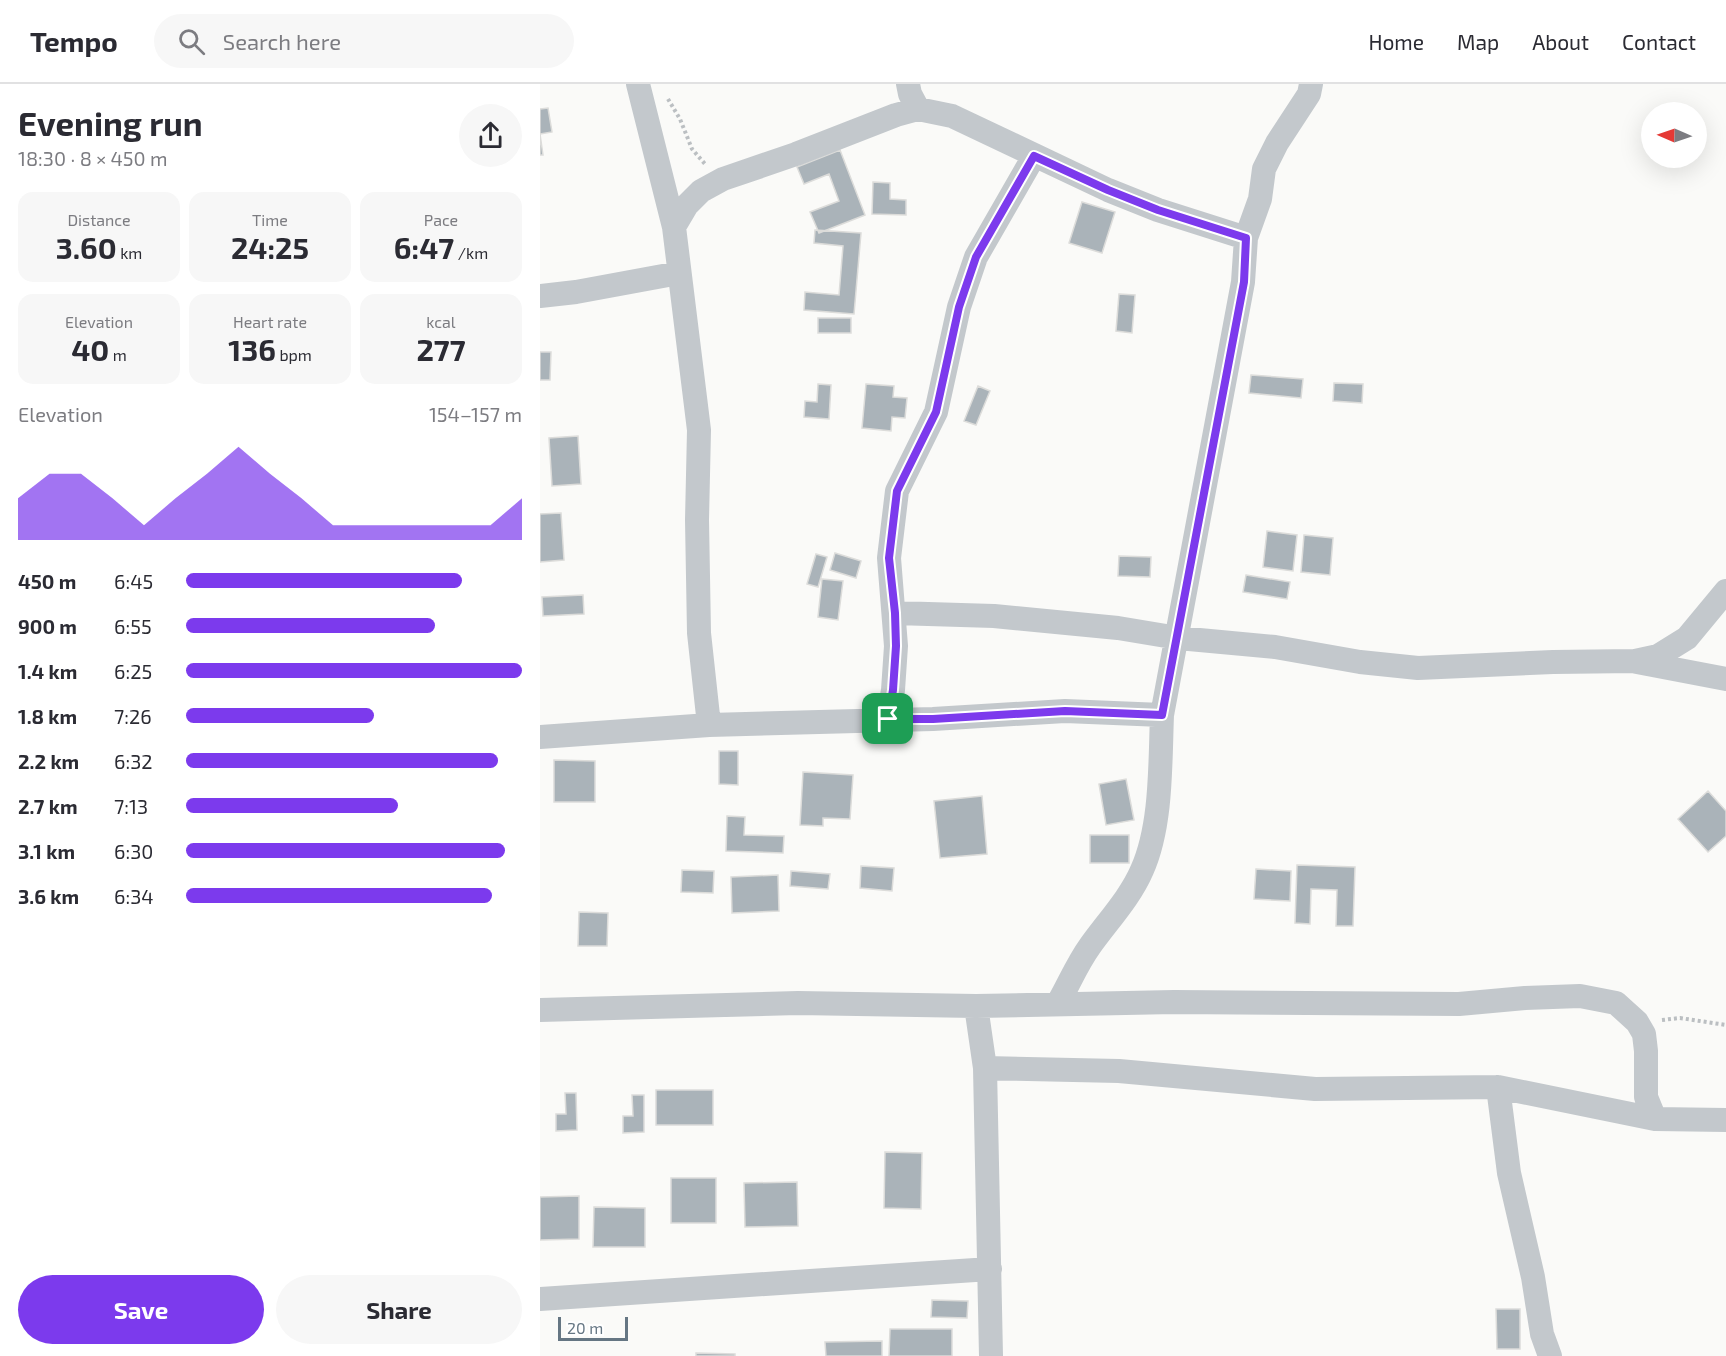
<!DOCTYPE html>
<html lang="en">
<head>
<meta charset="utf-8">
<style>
  body { margin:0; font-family:"Exo 2",sans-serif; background:#f7f7f7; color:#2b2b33; height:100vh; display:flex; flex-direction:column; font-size:22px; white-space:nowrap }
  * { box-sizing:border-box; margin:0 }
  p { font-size:20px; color:#7c7c81 }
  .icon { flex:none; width:33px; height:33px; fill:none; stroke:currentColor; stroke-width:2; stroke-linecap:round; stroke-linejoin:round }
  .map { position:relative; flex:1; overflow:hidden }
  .side { display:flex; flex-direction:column; background:#fff; width:540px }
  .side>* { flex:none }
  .needle { width:39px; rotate:272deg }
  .tools { position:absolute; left:1101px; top:18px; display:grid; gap:12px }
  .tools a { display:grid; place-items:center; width:66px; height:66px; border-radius:50%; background:#fff; box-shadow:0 6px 24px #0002; font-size:30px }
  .scale { position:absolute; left:18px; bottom:15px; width:70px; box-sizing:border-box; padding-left:6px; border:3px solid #657683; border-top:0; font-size:16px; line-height:21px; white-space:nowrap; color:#657683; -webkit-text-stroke:4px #fff; paint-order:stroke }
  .pin { position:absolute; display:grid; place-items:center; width:51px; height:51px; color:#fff; margin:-26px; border-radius:12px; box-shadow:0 3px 9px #0006 }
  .round { display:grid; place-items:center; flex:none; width:63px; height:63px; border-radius:32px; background:#f7f7f7 }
  .summary { display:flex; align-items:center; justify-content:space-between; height:102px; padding:0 18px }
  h1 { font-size:33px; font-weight:700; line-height:45px }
  .stats { display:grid; grid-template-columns:repeat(3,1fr); gap:9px; height:102px; padding:6px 18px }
  .stats div { display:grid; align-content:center; border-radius:15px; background:#f7f7f7; text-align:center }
  .stats b { font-size:30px; font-weight:700 }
  .stats small { font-size:16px; font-weight:400 }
  .stats p { font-size:16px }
  .chart { height:168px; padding:12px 18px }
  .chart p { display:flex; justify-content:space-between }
  .chart svg { width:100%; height:108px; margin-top:6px; fill:#7c3aed; opacity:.7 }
  .action { display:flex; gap:12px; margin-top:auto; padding:12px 18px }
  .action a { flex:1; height:69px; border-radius:36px; background:#7c3aed; color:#fff; font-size:24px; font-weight:700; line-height:69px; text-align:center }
  .action a+a { background:#f7f7f7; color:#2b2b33 }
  ul { padding:0 18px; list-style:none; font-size:20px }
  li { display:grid; grid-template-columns:96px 72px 1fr; align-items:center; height:45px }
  li i { height:15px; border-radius:8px; background:#7c3aed }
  header { display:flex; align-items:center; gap:36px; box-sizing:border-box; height:84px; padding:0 30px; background:#fff; border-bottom:2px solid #e1e1e2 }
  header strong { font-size:28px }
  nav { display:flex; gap:33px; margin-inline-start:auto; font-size:21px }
  .search { width:420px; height:54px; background:#f7f7f7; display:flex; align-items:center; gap:15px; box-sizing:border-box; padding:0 21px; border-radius:33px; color:#7c7c81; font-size:22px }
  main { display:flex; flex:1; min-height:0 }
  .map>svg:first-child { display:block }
  .building { fill:#aab3b9; stroke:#dcdcda; stroke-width:1.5 }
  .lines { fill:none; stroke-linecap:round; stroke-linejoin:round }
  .path { stroke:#bbbfc2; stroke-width:4; stroke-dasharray:3 3; stroke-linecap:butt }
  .minor { stroke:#c3c8cc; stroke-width:24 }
  .route-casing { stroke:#fff; stroke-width:12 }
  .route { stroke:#7c3aed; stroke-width:8 }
</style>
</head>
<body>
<header>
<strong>Tempo</strong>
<div class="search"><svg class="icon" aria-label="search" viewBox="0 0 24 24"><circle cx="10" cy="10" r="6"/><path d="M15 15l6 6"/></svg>Search here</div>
<nav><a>Home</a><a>Map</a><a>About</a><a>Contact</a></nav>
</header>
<main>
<section class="side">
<div class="summary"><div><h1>Evening run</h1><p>18:30 · 8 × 450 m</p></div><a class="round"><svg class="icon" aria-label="share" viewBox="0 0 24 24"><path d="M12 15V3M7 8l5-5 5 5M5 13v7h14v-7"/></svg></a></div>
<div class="stats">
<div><p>Distance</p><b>3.60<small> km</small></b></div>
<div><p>Time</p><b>24:25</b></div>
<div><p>Pace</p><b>6:47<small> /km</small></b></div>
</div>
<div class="stats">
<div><p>Elevation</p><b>40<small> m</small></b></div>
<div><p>Heart rate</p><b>136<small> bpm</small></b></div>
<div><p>kcal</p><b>277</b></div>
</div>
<div class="chart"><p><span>Elevation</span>154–157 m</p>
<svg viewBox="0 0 160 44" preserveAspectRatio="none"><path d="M0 44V27L10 17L20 17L30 27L40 38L50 27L60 17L70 6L80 17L90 27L100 38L110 38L120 38L130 38L140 38L150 38L160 27V44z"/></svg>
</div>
<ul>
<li><b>450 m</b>6:45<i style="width:82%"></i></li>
<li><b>900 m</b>6:55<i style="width:74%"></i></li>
<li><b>1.4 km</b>6:25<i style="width:100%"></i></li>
<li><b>1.8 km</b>7:26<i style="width:56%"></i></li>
<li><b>2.2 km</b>6:32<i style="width:93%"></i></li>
<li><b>2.7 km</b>7:13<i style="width:63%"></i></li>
<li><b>3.1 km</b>6:30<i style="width:95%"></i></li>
<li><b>3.6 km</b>6:34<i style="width:91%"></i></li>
</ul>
<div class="action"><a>Save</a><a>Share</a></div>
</section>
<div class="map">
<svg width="1186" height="1272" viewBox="0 0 1186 1272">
  <rect width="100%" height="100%" fill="#fafaf8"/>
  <path class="building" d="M8,24L12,48L0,50L3,71H0V25Z
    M300,66L325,131L279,149L270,128L299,117L289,90L264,100L257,83Z
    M333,98L350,99V115L366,116V131L332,130Z
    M542,118L575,128L562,169L529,159Z
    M275,146L321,149L314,230L264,226L265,208L299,211L303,162L274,159Z
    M579,210L595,211L592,249L576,247Z
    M278,234H311V249H278Z
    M0,268H11L10,296H0Z
    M711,291L763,295L761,314L709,309Z
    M794,299L823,300L822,319L793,317Z
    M278,300L291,301L289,335L264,333L265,317L277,318Z
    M326,300L354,302L353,313L367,314L365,334L352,333L351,347L322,344Z
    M438,302L450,307L436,341L424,337Z
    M38,352L41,400L12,402L9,354Z
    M21,429L24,476L0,478V430Z
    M727,447L757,451L753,487L723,483Z
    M764,451L793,454L790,491L761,488Z
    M295,469L321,477L316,494L290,486Z
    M276,470L287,473L278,503L267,500Z
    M579,472L611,473L610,493L578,492Z
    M706,491L750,498L747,515L703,508Z
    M282,495L303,497L298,536L278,533Z
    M43,511L44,530L3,532L2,513Z
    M179,667H198V701L179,700Z
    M14,676L55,677V718H14Z
    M263,688L313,691L310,735L283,734V742L260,741Z
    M586,695L594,736L566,741L559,700Z
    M1168,707L1186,727V752L1168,768L1138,735Z
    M442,712L447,770L400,774L394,717Z
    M187,732L205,733L204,751L244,752L243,769L186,767Z
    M550,751H589V779H550Z
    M757,781L815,783L813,842H796L797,806L771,805L770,840L755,839Z
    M321,782L354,784L352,807L320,804Z
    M716,785L751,787L750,817L714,815Z
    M142,786L174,787L173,809L141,808Z
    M251,787L290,790L288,805L250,802Z
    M238,791L239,827L192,829L191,793Z
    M39,828L68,829L67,862H38Z
    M116,1006H173V1041H116Z
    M25,1009H36L37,1046L16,1047V1030H26Z
    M92,1011H104V1048L83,1049V1032H93Z
    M345,1068L382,1069L381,1125L344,1124Z
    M131,1094H176V1139H131Z
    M257,1098L258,1142L205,1143L204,1099Z
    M39,1112V1155L0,1156V1113Z
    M54,1123L105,1124V1163H53Z
    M392,1216L428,1217L427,1234L391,1233Z
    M956,1225H980V1265H957Z
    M350,1245H412V1272H349Z
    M342,1257V1272H286L285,1258Z
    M156,1269L195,1270V1272H156Z"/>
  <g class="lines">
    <path class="path" d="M128,15L140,35L152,65L165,80
      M1122,936L1140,934L1186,941"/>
    <path class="minor" d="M98,0L134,143L159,346L157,436L159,549L169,641
      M368,0L370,10L378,25
      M134,143L147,121L161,107L183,95L256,70L356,31L378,25L412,32L568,106L618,126L706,154
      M0,212L36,208L139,189
      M355,529L454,532L578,544L638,554L735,563L820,578L878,584L1013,578L1095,577L1118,572L1147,554L1186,507
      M1097,578L1186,595
      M348,635L353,606L356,562L349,474L357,407L396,328L419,223L436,173L494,72
      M0,653L169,641L393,635L525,627L622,631
      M518,919C529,900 537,880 550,862C567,838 590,814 602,786C622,741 620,680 622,631L703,198L706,154L720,115L724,85L737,59L769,10L771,0
      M436,922L445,984L451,1272
      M0,926L258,919L436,922L634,918L919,920L985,914L1040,912L1076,919L1097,938L1104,950L1106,967V1013L1115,1035
      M445,984L579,987L775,1005L958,1003L1115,1035L1186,1036
      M958,1003L969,1089L993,1193L1002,1250L1010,1272
      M0,1215L450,1185"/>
  </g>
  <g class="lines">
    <defs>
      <path id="route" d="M494,72L568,106L618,126L706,154L704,198L622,631L525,627L393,635H348L353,606L356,562L355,529L349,474L357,407L396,328L419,223L436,173Z"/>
    </defs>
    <use href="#route" class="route-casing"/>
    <use href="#route" class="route"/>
  </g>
</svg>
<div class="tools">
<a><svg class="needle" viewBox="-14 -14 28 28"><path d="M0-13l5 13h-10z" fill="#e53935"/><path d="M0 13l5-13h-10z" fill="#7c7c81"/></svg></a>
</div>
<div class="scale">20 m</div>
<div class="pin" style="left:348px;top:635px;background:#1e9e55"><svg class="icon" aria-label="arrive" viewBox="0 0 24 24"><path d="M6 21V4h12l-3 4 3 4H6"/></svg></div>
</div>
</main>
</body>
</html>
